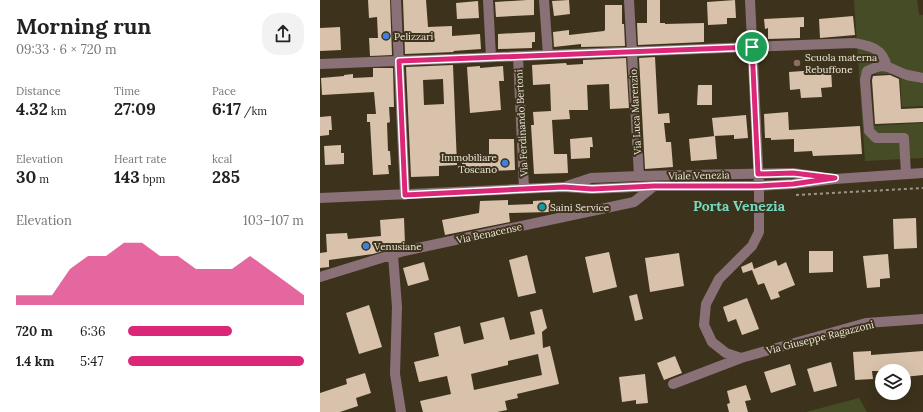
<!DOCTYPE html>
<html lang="en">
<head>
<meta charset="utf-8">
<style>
  body { margin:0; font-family:Lora,serif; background:#f2f2f2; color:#222; height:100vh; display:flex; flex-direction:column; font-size:15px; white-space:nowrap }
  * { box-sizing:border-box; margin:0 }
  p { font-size:13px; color:#767676 }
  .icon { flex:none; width:22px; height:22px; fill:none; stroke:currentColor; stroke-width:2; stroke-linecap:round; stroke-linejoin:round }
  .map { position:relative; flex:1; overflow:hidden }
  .details { display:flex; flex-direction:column; background:#fff; width:320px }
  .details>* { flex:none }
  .tools { position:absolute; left:555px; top:364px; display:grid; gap:8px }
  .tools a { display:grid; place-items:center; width:36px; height:36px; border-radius:50%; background:#fff; box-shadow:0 4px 16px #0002; font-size:20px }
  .pin { position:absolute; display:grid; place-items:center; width:34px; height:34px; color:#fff; margin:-17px; border:2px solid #fff; border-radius:50%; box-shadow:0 1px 4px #0007 }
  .round { display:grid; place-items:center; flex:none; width:42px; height:42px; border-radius:16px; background:#f2f2f2 }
  .headline { display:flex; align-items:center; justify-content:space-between; height:68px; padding:0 16px }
  h1 { font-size:22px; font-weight:700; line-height:30px }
  .stats { display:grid; grid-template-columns:repeat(3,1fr); gap:6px; height:68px; padding:4px 16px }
  .stats div { display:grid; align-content:center }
  .stats b { font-size:17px; font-weight:700 }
  .stats small { font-size:11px; font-weight:400 }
  .stats p { font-size:11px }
  .chart { height:112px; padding:8px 16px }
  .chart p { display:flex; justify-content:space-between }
  .chart svg { width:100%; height:72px; margin-top:4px; fill:#db2777; opacity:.7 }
  ul { padding:0 16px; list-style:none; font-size:13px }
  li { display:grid; grid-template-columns:64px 48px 1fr; align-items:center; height:30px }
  li i { height:10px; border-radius:5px; background:#db2777 }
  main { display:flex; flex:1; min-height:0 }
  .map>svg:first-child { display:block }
  .green { fill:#464d26 }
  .building { fill:#d8c2ac; fill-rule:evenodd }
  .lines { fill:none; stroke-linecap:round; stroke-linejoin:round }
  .path { stroke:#9e9685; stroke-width:2; stroke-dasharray:3 3; stroke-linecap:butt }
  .minor { stroke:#8a7077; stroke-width:10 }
  .route-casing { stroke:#fff; stroke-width:8 }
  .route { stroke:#db2777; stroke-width:5 }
  .shop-dot { fill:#3f7fe0; stroke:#3d331c; stroke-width:1.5 }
  .education-dot { fill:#8d6e63; stroke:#3d331c; stroke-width:1.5 }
  .culture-dot { fill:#0f9aa8; stroke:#3d331c; stroke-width:1.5 }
  .labels { text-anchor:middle; stroke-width:4; stroke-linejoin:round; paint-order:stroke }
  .poi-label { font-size:10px; fill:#eee8db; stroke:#3d331c; text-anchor:start }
  .street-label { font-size:10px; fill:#eee8db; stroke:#3d331c }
  .district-label { font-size:14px; font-weight:bold; fill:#76dac2; stroke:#3d331c }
</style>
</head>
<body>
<main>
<section class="details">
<div class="headline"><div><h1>Morning run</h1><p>09:33 · 6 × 720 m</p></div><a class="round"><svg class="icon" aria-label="share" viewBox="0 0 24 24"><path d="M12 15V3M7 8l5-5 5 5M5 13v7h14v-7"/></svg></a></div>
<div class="stats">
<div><p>Distance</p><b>4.32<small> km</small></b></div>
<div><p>Time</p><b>27:09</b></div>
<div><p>Pace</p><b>6:17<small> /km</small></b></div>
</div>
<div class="stats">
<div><p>Elevation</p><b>30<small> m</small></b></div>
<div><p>Heart rate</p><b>143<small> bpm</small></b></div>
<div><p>kcal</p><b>285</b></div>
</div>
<div class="chart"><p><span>Elevation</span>103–107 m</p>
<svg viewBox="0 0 160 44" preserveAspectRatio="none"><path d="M0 44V38L10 38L20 38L30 22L40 14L50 14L60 6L70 6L80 14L90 14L100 22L110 22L120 22L130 14L140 22L150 30L160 38V44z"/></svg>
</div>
<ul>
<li><b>720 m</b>6:36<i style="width:59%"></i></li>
<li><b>1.4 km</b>5:47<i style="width:100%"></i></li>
</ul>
</section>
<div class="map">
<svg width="603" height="412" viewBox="0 0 603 412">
  <rect width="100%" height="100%" fill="#3d331c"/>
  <path class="green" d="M534,0H597L599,15H603V106L582,107L580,74H549L552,126L603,123V158L545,161Z
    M539,398L547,412H486Z"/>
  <path class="building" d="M48,0H70L72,55L50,56L49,38H58L57,17L49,18Z
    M83,0H106L108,27L132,26V36L160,34L161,49L133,51L134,52L85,54Z
    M207,0H214V15L176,17L175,2Z
    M249,0L250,14L234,16L232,1Z
    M327,0H340V23H345V24L384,23V42L318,45L317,23H327Z
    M415,0L416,18H407V24L388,25L387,2Z
    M158,1L159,18L137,19L136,3Z
    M285,5H302V24H304L305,46L261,47V44L234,47L233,32L249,30V35L284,31L285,30Z
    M533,16L535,35L500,38L499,19Z
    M484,17V27H480V38L448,39V28L445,29L444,19Z
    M20,27L21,50L0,51V28Z
    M215,32V42H212V48L178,49V34Z
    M335,57L338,114L349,113L350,123H344L346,142H351L353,167L325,169L319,58Z
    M306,58L309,108L290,109L289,84L267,85L268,110H249L250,119L232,120L234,154H247L248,173L214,174L211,125H214L213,112L231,111L230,84L213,85L212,65L246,63L247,65L263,64V60Z
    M133,65L137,165L119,166V176L91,177L86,67ZM123,79L124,104L104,105L103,80Z
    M160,66V68L183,66L184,81H179L181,110L150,113L147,67Z
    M53,68H73L74,107H69L70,122L67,123L68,151H70L71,165H68L69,174L53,175L50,122H47V114H56L54,92L2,95L1,78L24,76V75L33,74V78L53,77Z
    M511,69L512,87L501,88L502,97L481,98L480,89L470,90L469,72Z
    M570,75L579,79L581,109L603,108V122L555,124L552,80L553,76Z
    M378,85H392V105H377Z
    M468,112L469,130L540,126L542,154L493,156L492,151L474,152V139L451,140V138H445L444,114Z
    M426,115L428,138L414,139V135L394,136L392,118Z
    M11,116L12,130H9V135L0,136V117Z
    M395,136L397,159L371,161L369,139Z
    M272,137L273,147H270V158L251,159L250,139Z
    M169,139H194L195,170L142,172V160L169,159Z
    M21,145V153H24V164L5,165L4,146Z
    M188,200V205L213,204V201L230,200L231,212L189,213L190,222L125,235L122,220L159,213L160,201Z
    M84,218L85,244L53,254L9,260V267L0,268V253L7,252L6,234L27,233L28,239L61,236L60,220Z
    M596,218L597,248L574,249L573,219Z
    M489,251H513V272L489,273Z
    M289,252L297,287L273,293L265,257Z
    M359,253L364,286L330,292L325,258Z
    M568,254L570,278L560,279V287L547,288L543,256Z
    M207,255L216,293L198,297L189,260Z
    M456,260L458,266L466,262L475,285L458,292L460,297L451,300L444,283L438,285L432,270L423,273L421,267L432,262L434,269Z
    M104,262L109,280L88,286L83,268Z
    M317,294L323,319L315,321L309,296Z
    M427,298L439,329L422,335L416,319L408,322L403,307Z
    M49,305L62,347L39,354L26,313Z
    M222,309L227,328L222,332L223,348L230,346L239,384L197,394L198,398L185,401L187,410L177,412H103L100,401L131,394L127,376L99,382L94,362L119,356L114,333L140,326L144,344L164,339L160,323L184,317L190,340L215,334L210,312ZM218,354L222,375L154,390L151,374L188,365V361Z
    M551,351V355L603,351V375L584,377V371H552L553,379L535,380L533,352Z
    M355,356L362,373L344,380L337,363Z
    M511,362L517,386L494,392L487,369Z
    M470,364L476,385L451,393L444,372Z
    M45,373L51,393L36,398L38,406L20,412H0V393L27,384L26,379Z
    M325,374L328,403L316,404V400L302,402L299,377Z
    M426,385L431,400L425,401L428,412H409L407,404L410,403L407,391Z"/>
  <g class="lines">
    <path class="path" d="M476,195L603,188"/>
    <path class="minor" d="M76,0L85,195
      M168,0L171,57
      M224,0L228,55
      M309,0L319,176
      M198,56L204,189
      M0,64L534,43C550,46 563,48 567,67
      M586,174L584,138H556L549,131L545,80L547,71C568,61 568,69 587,75C592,76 598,77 603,78
      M247,186L271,178L319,176L473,173L500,177
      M0,198L244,187L272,189L334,186H439L473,184L515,179L603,173
      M73,255L77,307L75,374L81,412
      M0,277L84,251L314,202L334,186
      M421,358L406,353L392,342L384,325L386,304L399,279L432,246L439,232V186L430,0
      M353,384L421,358L546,323L603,319"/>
  </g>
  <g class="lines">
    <defs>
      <path id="route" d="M432,47L438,174L473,173L515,178L473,184L439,186H334L272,189L244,187L85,195L79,61Z"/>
    </defs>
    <use href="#route" class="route-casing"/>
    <use href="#route" class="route"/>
  </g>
  <g class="shop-dot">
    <circle cx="66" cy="36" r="4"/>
    <circle cx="185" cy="163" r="4"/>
    <circle cx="46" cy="246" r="4"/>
  </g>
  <circle class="education-dot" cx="477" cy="63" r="4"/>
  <circle class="culture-dot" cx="222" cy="207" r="4"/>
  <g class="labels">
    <g class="poi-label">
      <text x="74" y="40">Pelizzari</text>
      <text x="485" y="61">Scuola materna<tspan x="485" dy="12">Rebuffone</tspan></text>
      <text x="177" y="161" text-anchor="end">Immobiliare<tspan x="177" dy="12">Toscano</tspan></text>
      <text x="230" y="211">Saini Service</text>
      <text x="54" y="250">Venusiane</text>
    </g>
    <g class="street-label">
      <text transform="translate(315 112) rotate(-93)" y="4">Via Luca Marenzio</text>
      <text transform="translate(201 123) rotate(-93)" y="4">Via Ferdinando Bertoni</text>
      <text transform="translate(379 175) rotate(-1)" y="4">Viale Venezia</text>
      <text transform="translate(169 233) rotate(-12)" y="4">Via Benacense</text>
      <text transform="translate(500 337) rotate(-14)" y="4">Via Giuseppe Ragazzoni</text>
    </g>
    <g class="district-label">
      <text x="419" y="211">Porta Venezia</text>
    </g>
  </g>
</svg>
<div class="tools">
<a><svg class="icon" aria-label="layers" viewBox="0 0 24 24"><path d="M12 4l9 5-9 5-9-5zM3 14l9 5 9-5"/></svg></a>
</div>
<div class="pin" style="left:432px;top:47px;background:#1e9e55"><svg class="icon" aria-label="arrive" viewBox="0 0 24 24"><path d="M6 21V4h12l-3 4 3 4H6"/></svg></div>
</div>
</main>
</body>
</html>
